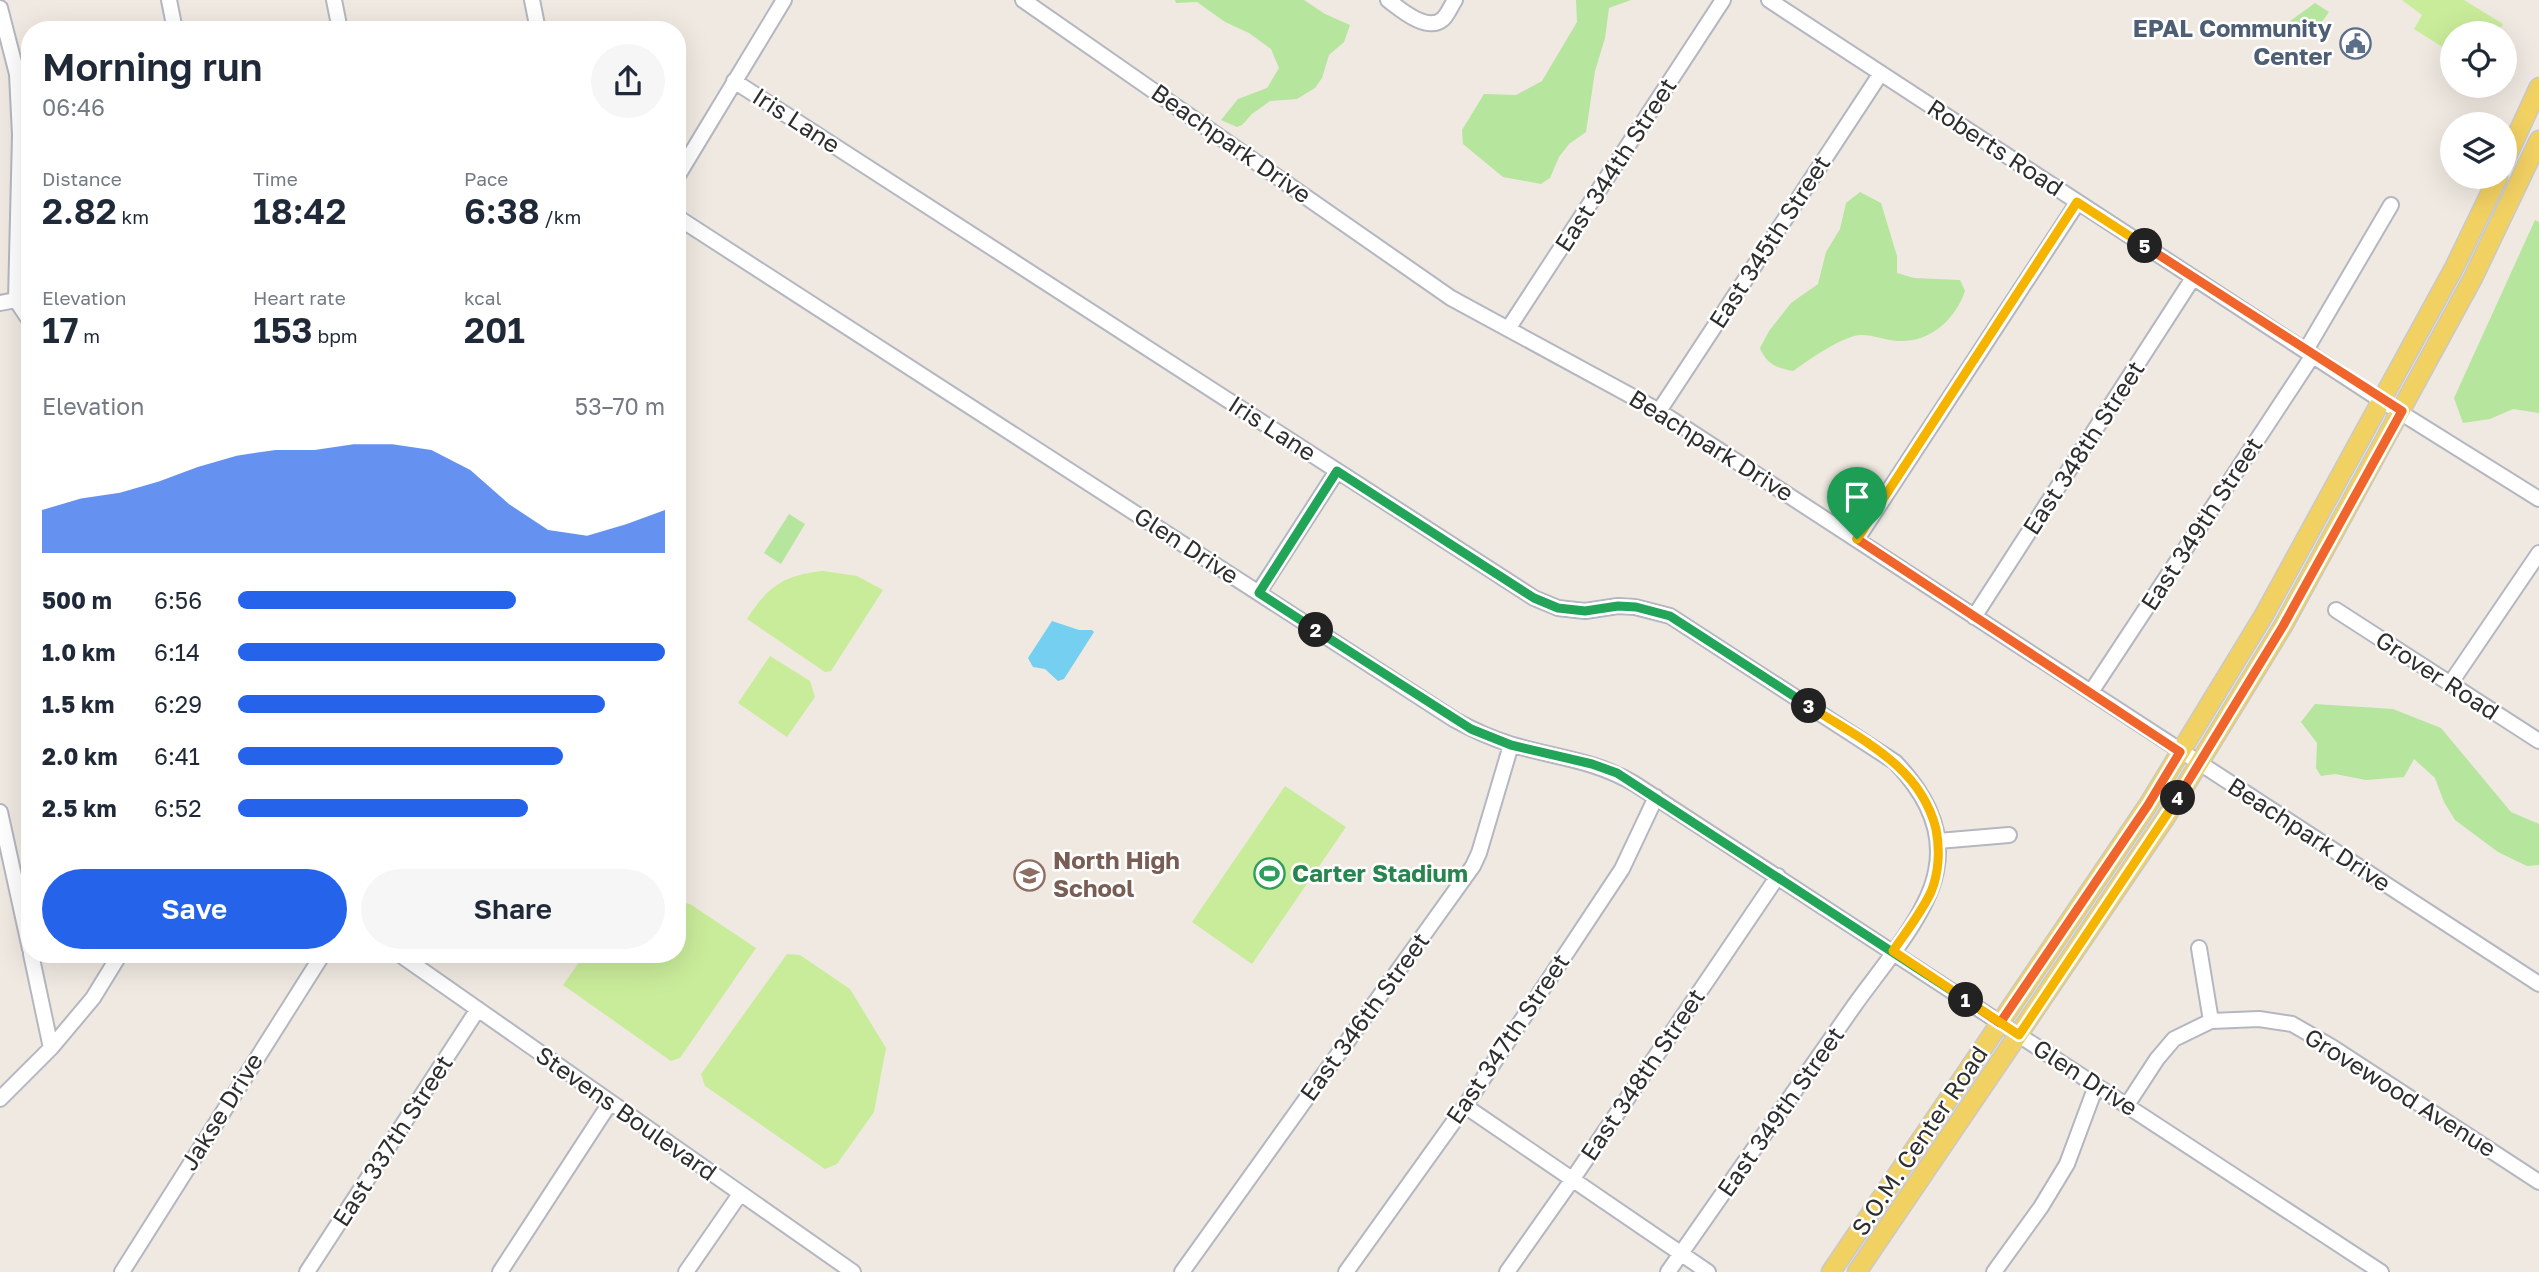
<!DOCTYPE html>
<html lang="en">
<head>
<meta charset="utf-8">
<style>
  body { margin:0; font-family:"Golos Text",sans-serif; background:#f6f6f7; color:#1f2937; height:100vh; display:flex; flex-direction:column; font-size:26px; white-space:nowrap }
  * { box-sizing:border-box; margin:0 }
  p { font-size:23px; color:#747a83 }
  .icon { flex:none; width:38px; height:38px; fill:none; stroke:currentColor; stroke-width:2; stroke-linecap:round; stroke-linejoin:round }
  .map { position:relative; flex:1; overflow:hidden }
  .sheet { position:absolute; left:21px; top:21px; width:665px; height:942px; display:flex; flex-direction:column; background:#fff; border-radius:28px; box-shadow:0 7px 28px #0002 }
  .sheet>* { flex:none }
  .controls { position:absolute; left:2440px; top:21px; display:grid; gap:14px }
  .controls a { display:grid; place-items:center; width:77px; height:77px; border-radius:50%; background:#fff; box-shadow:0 7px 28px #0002; font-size:35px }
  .pin { position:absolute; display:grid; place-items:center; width:60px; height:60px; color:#fff; margin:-72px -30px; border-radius:50% 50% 50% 0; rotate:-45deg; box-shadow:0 0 7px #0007 }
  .pin .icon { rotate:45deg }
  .km { position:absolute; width:35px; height:35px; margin:-18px; border-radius:50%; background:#222; color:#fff; font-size:19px; line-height:35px; text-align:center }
  .round { display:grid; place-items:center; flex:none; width:74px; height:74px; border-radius:37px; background:#f6f6f7 }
  .headline { display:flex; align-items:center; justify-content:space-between; height:119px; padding:0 21px }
  h1 { font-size:38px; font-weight:600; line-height:52px }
  .figures { display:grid; grid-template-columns:repeat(3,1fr); gap:10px; height:119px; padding:7px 21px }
  .figures div { display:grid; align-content:center }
  .figures b { font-size:35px; font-weight:600 }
  .figures small { font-size:19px; font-weight:400 }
  .figures p { font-size:19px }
  .chart { height:196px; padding:14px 21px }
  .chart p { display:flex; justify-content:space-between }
  .chart svg { width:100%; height:126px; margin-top:7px; fill:#2563eb; opacity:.7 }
  .primary-button { display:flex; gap:14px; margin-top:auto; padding:14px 21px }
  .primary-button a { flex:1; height:80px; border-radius:42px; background:#2563eb; color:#fff; font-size:28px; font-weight:600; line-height:80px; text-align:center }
  .primary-button a+a { background:#f6f6f7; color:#1f2937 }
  ul { padding:0 21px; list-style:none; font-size:23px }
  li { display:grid; grid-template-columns:112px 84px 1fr; align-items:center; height:52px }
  li i { height:18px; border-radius:9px; background:#2563eb }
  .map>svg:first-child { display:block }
  .green { fill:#b6e59e }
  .pitch { fill:#c9ec9a }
  .water { fill:#75cff0 }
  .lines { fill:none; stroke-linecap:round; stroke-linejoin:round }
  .minor-casing { stroke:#b4b7c1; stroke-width:18 }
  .major-casing { stroke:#c9c9c9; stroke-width:21 }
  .minor { stroke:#fff; stroke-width:14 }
  .major { stroke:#f2d163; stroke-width:18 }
  .split-1-casing { stroke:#fff; stroke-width:14 }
  .split-2-casing { stroke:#fff; stroke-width:14 }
  .split-3-casing { stroke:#fff; stroke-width:14 }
  .split-4-casing { stroke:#fff; stroke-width:14 }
  .split-5-casing { stroke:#fff; stroke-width:14 }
  .split-6-casing { stroke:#fff; stroke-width:14 }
  .split-1 { stroke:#f0652b; stroke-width:9 }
  .split-2 { stroke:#22a559; stroke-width:9 }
  .split-3 { stroke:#22a559; stroke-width:9 }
  .split-4 { stroke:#f5b400; stroke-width:9 }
  .split-5 { stroke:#f0652b; stroke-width:9 }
  .split-6 { stroke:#f5b400; stroke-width:9 }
  .labels { text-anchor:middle; stroke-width:5; stroke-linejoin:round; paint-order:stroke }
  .service-label { font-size:24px; font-weight:bold; fill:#4e5e75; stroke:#fff; text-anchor:end }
  .street-label { font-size:24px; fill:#2e2e2e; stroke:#fff }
  .education-label { font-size:24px; font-weight:bold; fill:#785e54; stroke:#fff; text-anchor:start }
  .leisure-label { font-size:24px; font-weight:bold; fill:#27864d; stroke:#fff; text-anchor:start }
</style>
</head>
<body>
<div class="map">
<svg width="2539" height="1272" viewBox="0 0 2539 1272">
  <rect width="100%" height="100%" fill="#efe9e1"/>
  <path class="green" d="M1175,0H1304L1325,14L1350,25L1344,42L1329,55L1322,78L1315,88L1297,99L1270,101L1252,114L1242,125L1237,127L1221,120L1238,99L1267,88L1279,68L1271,49L1249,33L1225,22L1197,2L1176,3Z
    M1576,0H1631L1609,8L1605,38L1595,71L1586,132L1569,144L1559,157L1550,178L1541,184L1503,177L1463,144L1462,130L1484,94L1516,95L1542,81L1577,22Z
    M2315,3L2329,12L2311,37L2289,34L2285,29L2286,24Z
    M1860,192L1881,203L1897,256V273L1914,278L1960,280L1965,291C1955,320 1930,343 1897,341C1884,340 1866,332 1854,336C1832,343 1812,358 1793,371C1777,368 1766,364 1760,348L1769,331L1791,303L1818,284L1826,252L1840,229L1846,203Z
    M2535,220L2539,222V413L2513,409L2490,419L2463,423L2454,398Z
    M789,514L805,524L781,564L764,553Z
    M2315,704L2393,709L2441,728L2511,812L2539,824V865L2527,866L2498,852L2455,820L2444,802L2435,778L2414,759L2404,777L2366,780L2335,774L2321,776L2316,768L2317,743L2301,722Z"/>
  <path class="pitch" d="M2402,0H2464L2503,24L2498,33H2452V53L2414,29L2422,15Z
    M823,571L857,576L883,590L831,671L825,672L747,619C768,586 784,575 823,571Z
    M770,656L810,681L815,697L787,737L738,703Z
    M1285,786L1346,827L1252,964L1192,922Z
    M677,902L690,904L756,948L680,1058L671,1061L563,985L585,954H677Z
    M787,954L800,955L850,989L886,1048L874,1112L837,1164L825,1169L705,1086L701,1074Z"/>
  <path class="water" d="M1052,621L1079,630H1092L1094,632L1064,679L1058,681L1045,669L1033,667L1028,658Z"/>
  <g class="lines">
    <defs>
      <path id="minor" d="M169,0L175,30
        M334,0L340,30
        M532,0L538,30
        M1023,0L1451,298L1659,411L2539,984
        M1388,0C1400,9 1427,33 1443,19C1448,14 1451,6 1455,0
        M1769,0L2382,401L2539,499
        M0,8L17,74L20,135L16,300L30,321
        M734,81L1534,598L1558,608L1585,611L1618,606L1635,607L1670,616L1895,762C1924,792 1945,828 1936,871C1928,915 1880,969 1854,1006C1792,1095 1730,1184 1668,1272
        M677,177L784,0
        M677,217L1455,720C1473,730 1491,738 1510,744C1555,758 1593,759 1635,784L2381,1272
        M0,303L16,300
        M1508,329L1723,0
        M2306,350L2391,205
        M1659,411L1881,73
        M1857,539L2078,202
        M1259,592L1337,471
        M2336,610L2539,741
        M1974,617L2193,278
        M2450,684L2539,553
        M2091,692L2313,355
        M0,812L30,949
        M1938,841L2009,835
        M2199,948L2211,1021
        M31,954L51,1048
        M399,954L853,1272
        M0,1099L51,1048L93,998L120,954
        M2127,1105L2157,1059L2174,1039L2211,1021L2259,1019L2292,1024L2332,1047L2539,1182
        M1465,1106L1708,1272
        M122,1272L323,954
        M307,1272L478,1009
        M500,1272L610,1103
        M686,1272L740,1194
        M1182,1272L1473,866L1479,853L1511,745
        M1346,1272L1465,1106L1622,869L1656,797
        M1507,1272L1572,1180L1778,876
        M1994,1272L2041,1207L2067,1164L2096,1086"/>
      <path id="major" d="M2504,163L2539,87
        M1831,1272L2148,805L2264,615L2454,268L2498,177
        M1857,1272L2166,817L2283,626L2473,278L2539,140"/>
    </defs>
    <use href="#minor" class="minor-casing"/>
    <use href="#major" class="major-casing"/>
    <use href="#minor" class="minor"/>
    <use href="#major" class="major"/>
  </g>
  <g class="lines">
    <defs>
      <path id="split-1" d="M1857,539L2180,752L2148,805L2000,1023L1966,1000"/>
      <path id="split-2" d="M1316,630L1471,729L1511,745L1592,764L1617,773L1966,1000"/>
      <path id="split-3" d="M1316,630L1259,593L1337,471L1534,598L1558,608L1585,611L1618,606L1636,607L1670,616L1809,706"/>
      <path id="split-4" d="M1809,706C1860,739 1920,765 1936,829C1940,849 1939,873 1931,892C1921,913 1906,932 1893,951L2019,1035L2178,798"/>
      <path id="split-5" d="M2145,246L2402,411L2283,626L2178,798"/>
      <path id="split-6" d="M1857,539L2077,202L2145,246"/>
    </defs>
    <use href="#split-1" class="split-1-casing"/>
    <use href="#split-2" class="split-2-casing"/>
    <use href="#split-3" class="split-3-casing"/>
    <use href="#split-4" class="split-4-casing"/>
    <use href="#split-5" class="split-5-casing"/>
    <use href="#split-6" class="split-6-casing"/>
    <use href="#split-1" class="split-1"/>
    <use href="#split-2" class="split-2"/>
    <use href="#split-3" class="split-3"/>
    <use href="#split-4" class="split-4"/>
    <use href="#split-5" class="split-5"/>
    <use href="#split-6" class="split-6"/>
  </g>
  <defs>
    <symbol id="civic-ring" viewBox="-11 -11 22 22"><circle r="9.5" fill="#fff" stroke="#5c6f8a" stroke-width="1.5"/><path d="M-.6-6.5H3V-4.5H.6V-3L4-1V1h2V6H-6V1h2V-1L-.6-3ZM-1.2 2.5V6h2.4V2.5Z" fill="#5c6f8a"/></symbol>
    <symbol id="stadium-ring" viewBox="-11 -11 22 22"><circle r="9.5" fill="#fff" stroke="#2e9e5b" stroke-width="1.5"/><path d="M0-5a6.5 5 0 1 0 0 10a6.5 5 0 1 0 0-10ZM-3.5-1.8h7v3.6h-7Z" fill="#2e9e5b"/></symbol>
    <symbol id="school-ring" viewBox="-11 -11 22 22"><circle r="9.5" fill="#fff" stroke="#8d6e63" stroke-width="1.5"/><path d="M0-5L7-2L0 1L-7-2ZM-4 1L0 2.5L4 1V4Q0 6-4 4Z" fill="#8d6e63"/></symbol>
  </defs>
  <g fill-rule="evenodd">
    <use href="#civic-ring" x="2338" y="26" width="35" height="35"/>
    <use href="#stadium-ring" x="1252" y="856" width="35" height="35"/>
    <use href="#school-ring" x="1012" y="858" width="35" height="35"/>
  </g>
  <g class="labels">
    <g class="service-label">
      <text x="2332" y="37">EPAL Community<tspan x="2332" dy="28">Center</tspan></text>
    </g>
    <g class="street-label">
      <text transform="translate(796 121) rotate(33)" y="8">Iris Lane</text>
      <text transform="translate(1231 144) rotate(35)" y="8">Beachpark Drive</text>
      <text transform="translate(1995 148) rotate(33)" y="8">Roberts Road</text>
      <text transform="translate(1616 165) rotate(-57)" y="8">East 344th Street</text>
      <text transform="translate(1770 242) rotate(-57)" y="8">East 345th Street</text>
      <text transform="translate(1272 429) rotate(33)" y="8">Iris Lane</text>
      <text transform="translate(1711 446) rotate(32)" y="8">Beachpark Drive</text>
      <text transform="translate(2084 448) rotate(-57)" y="8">East 348th Street</text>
      <text transform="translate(2202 524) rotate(-57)" y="8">East 349th Street</text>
      <text transform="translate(1186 546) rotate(33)" y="8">Glen Drive</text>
      <text transform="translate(2437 676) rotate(33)" y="8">Grover Road</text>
      <text transform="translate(2309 835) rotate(33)" y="8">Beachpark Drive</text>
      <text transform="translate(1365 1017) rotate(-54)" y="8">East 346th Street</text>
      <text transform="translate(1508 1039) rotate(-56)" y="8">East 347th Street</text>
      <text transform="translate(1643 1075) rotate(-56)" y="8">East 348th Street</text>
      <text transform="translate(2085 1078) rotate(33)" y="8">Glen Drive</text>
      <text transform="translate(2400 1093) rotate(32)" y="8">Grovewood Avenue</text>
      <text transform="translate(222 1112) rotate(-58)" y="8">Jakse Drive</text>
      <text transform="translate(1781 1112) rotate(-55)" y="8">East 349th Street</text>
      <text transform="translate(626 1114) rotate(35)" y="8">Stevens Boulevard</text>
      <text transform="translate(393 1141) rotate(-57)" y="8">East 337th Street</text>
      <text transform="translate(1920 1141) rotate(-56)" y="8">S.O.M. Center Road</text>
    </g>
    <g class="education-label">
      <text x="1053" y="869">North High<tspan x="1053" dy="28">School</tspan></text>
    </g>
    <g class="leisure-label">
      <text x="1292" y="882">Carter Stadium</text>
    </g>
  </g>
</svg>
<div class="controls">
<a><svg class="icon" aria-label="locate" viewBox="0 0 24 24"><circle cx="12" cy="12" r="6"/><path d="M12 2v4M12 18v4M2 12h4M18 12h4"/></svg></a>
<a><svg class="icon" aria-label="layers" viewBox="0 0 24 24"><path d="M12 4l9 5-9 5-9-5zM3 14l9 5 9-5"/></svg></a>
</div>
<div class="pin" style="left:1857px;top:539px;background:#1e9e55"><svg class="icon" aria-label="arrive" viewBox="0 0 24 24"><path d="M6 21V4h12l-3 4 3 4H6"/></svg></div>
<b class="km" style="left:1966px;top:1000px">1</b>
<b class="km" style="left:1316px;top:630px">2</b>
<b class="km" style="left:1809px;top:706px">3</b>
<b class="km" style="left:2178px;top:798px">4</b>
<b class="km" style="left:2145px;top:246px">5</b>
<section class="sheet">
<div class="headline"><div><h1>Morning run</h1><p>06:46</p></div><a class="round"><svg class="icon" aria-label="share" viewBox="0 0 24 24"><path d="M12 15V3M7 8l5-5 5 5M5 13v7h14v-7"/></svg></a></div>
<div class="figures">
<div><p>Distance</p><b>2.82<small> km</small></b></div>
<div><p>Time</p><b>18:42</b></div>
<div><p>Pace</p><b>6:38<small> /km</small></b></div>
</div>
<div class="figures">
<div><p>Elevation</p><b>17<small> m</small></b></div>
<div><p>Heart rate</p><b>153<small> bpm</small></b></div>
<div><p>kcal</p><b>201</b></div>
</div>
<div class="chart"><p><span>Elevation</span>53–70 m</p>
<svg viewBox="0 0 160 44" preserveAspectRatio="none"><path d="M0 44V29L10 25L20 23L30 19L40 14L50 10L60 8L70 8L80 6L90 6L100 8L110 15L120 27L130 36L140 38L150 34L160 29V44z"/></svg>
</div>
<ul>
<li><b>500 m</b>6:56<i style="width:65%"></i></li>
<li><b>1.0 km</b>6:14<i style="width:100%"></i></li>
<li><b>1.5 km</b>6:29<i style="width:86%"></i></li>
<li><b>2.0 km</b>6:41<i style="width:76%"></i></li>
<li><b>2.5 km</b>6:52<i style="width:68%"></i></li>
</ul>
<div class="primary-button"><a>Save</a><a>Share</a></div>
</section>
</div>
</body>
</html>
